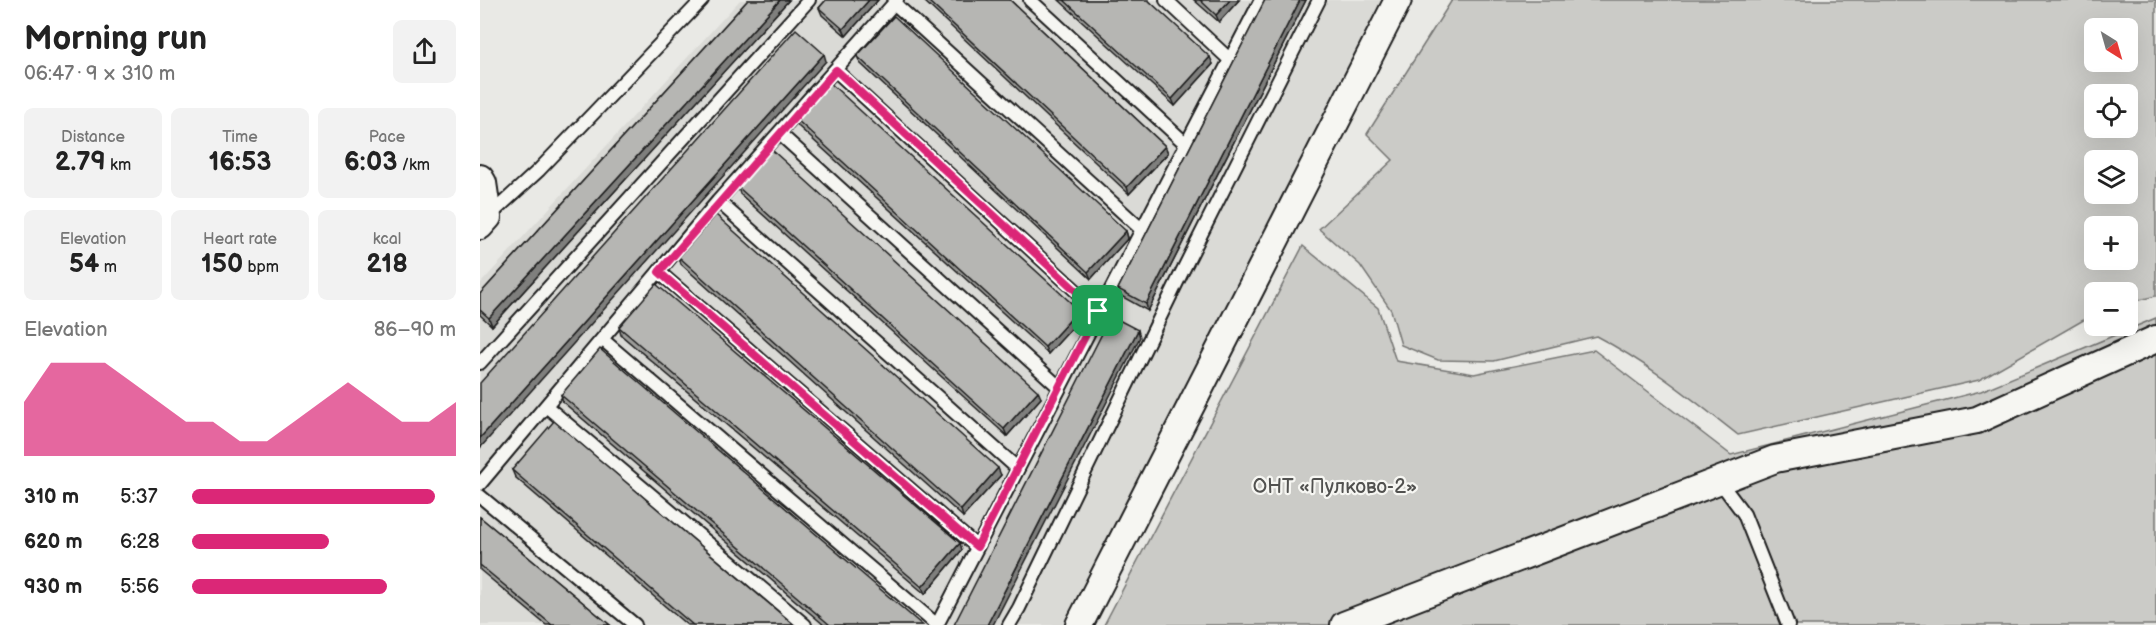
<!DOCTYPE html>
<html lang="en">
<head>
<meta charset="utf-8">
<style>
  body { margin:0; font-family:"Balsamiq Sans",sans-serif; background:#f2f2f2; color:#222; height:100vh; display:flex; flex-direction:column; font-size:22px; white-space:nowrap }
  * { box-sizing:border-box; margin:0 }
  p { font-size:20px; color:#767676 }
  .icon { flex:none; width:33px; height:33px; fill:none; stroke:currentColor; stroke-width:2; stroke-linecap:round; stroke-linejoin:round }
  .map { position:relative; flex:1; overflow:hidden }
  .sheet { display:flex; flex-direction:column; background:#fff; width:480px }
  .sheet>* { flex:none }
  .needle { width:39px; rotate:143deg }
  .controls { position:absolute; left:1604px; top:18px; display:grid; gap:12px }
  .controls a { display:grid; place-items:center; width:54px; height:54px; border-radius:9px; background:#fff; box-shadow:0 6px 24px #0002; font-size:30px }
  .pin { position:absolute; display:grid; place-items:center; width:51px; height:51px; color:#fff; margin:-26px; border-radius:12px; box-shadow:0 3px 9px #0006 }
  .round { display:grid; place-items:center; flex:none; width:63px; height:63px; border-radius:9px; background:#f2f2f2 }
  .summary { display:flex; align-items:center; justify-content:space-between; height:102px; padding:0 24px }
  h1 { font-size:33px; font-weight:600; line-height:45px }
  .stats { display:grid; grid-template-columns:repeat(3,1fr); gap:9px; height:102px; padding:6px 24px }
  .stats div { display:grid; align-content:center; border-radius:9px; background:#f2f2f2; text-align:center }
  .stats b { font-size:26px; font-weight:600 }
  .stats small { font-size:16px; font-weight:400 }
  .stats p { font-size:16px }
  .chart { height:168px; padding:12px 24px }
  .chart p { display:flex; justify-content:space-between }
  .chart svg { width:100%; height:108px; margin-top:6px; fill:#db2777; opacity:.7 }
  ul { padding:0 24px; list-style:none; font-size:20px }
  li { display:grid; grid-template-columns:96px 72px 1fr; align-items:center; height:45px }
  li i { height:15px; border-radius:8px; background:#db2777 }
  main { display:flex; flex:1; min-height:0 }
  .map>svg:first-child { display:block }
  .built { fill:#dadad6 }
  .green { fill:#cbcbc7; stroke:#747472; stroke-width:1.5; fill-rule:evenodd }
  .lines { fill:none; stroke-linecap:round; stroke-linejoin:round }
  .lane-casing { stroke:#1c1c1c; stroke-width:16 }
  .street-casing { stroke:#1c1c1c; stroke-width:30 }
  .lane { stroke:#f6f6f2; stroke-width:12 }
  .street { stroke:#f6f6f2; stroke-width:26 }
  .wall { fill:#9d9d9a; stroke:#1c1c1c; stroke-width:1.5 }
  .shaded-wall { fill:#7f7f7d; stroke:#1c1c1c; stroke-width:1.5 }
  .building { fill:#b6b6b3; stroke:#1c1c1c; stroke-width:1.5 }
  .route-casing { stroke:#fff; stroke-width:12 }
  .route { stroke:#db2777; stroke-width:8 }
  .labels { text-anchor:middle; stroke-width:4.5; stroke-linejoin:round; paint-order:stroke }
  .park-label { font-size:20px; fill:#51514f; stroke:#f6f6f2 }
</style>
</head>
<body>
<main>
<section class="sheet">
<div class="summary"><div><h1>Morning run</h1><p>06:47 · 9 × 310 m</p></div><a class="round"><svg class="icon" aria-label="share" viewBox="0 0 24 24"><path d="M12 15V3M7 8l5-5 5 5M5 13v7h14v-7"/></svg></a></div>
<div class="stats">
<div><p>Distance</p><b>2.79<small> km</small></b></div>
<div><p>Time</p><b>16:53</b></div>
<div><p>Pace</p><b>6:03<small> /km</small></b></div>
</div>
<div class="stats">
<div><p>Elevation</p><b>54<small> m</small></b></div>
<div><p>Heart rate</p><b>150<small> bpm</small></b></div>
<div><p>kcal</p><b>218</b></div>
</div>
<div class="chart"><p><span>Elevation</span>86–90 m</p>
<svg viewBox="0 0 160 44" preserveAspectRatio="none"><path d="M0 44V22L10 6L20 6L30 6L40 14L50 22L60 30L70 30L80 38L90 38L100 30L110 22L120 14L130 22L140 30L150 30L160 22V44z"/></svg>
</div>
<ul>
<li><b>310 m</b>5:37<i style="width:92%"></i></li>
<li><b>620 m</b>6:28<i style="width:52%"></i></li>
<li><b>930 m</b>5:56<i style="width:74%"></i></li>
</ul>
</section>
<div class="map">
<svg width="1676" height="625" viewBox="0 0 1676 625">
  <rect width="100%" height="100%" fill="#e9e9e5"/>
  <filter id="ink" filterUnits="userSpaceOnUse"><feTurbulence type="fractalNoise" baseFrequency=".0167" numOctaves="2"/><feDisplacementMap in="SourceGraphic" scale="12" xChannelSelector="R" yChannelSelector="G"/><feConvolveMatrix kernelMatrix="1 2 1 2 8 2 1 2 1" color-interpolation-filters="sRGB"/></filter>
  <g filter="url(#ink)">
    <path class="built" d="M260,0H906L588,625H0V284Z"/>
    <path class="green" d="M972,0H1676V296L1647,303V292H1614V314L1499,380L1258,435C1212,399 1168,363 1116,336L1014,361L958,360L921,345L911,310L880,265L839,229L913,160L887,134ZM1614,28H1647V62H1614ZM1614,94H1647V128H1614ZM1614,160H1647V194H1614ZM1614,226H1647V260H1614Z
      M823,246L898,308L916,361L994,374L1114,350L1251,455L1501,391L1676,318V625H624Z"/>
    <g class="lines">
      <defs>
        <path id="lane" d="M550,0L706,144
          M686,0L750,60
          M414,3L661,229
          M355,70L618,311
          M299,133L579,387
          M238,201L537,468
          M8,217L59,170L222,0
          M179,272L497,547
          M122,339L457,625
          M0,363L329,0
          M66,406L325,625
          M1240,482L1264,514L1308,625
          M0,484L238,201L417,0
          M0,496L155,625
          M457,625L781,0
          M529,625L539,608L701,274L839,0"/>
        <path id="street" d="M0,178L3,183L8,217L0,226
          M599,625L918,0
          M864,625L1295,459L1497,420L1676,339"/>
      </defs>
      <use href="#lane" class="lane-casing"/>
      <use href="#street" class="street-casing"/>
      <use href="#lane" class="lane"/>
      <use href="#street" class="street"/>
    </g>
    <path class="wall" d="M268,0H309L12,326L0,315V294Z
      M346,0H398L366,36L342,15L339,8Z
      M443,0H530L685,146L688,153L649,194Z
      M579,0H668L733,64L695,106Z
      M714,0H759L739,22Z
      M785,0H826L668,311L641,296L638,289Z
      M377,56L646,231L648,238L611,279L380,63Z
      M315,118L602,317L568,354L318,126Z
      M258,187L561,398L527,436L260,194Z
      M199,257L521,475L483,517L201,264Z
      M139,327L482,550L445,594L141,335Z
      M81,395L442,625H344L83,402Z
      M32,470L314,625H207L35,477Z
      M0,517L130,625H66L0,570Z"/>
    <path class="shaded-wall" d="M300,0H309L12,326L9,318Z
      M389,0H398L366,36L363,29Z
      M750,0H759L739,22L736,15Z
      M820,0H826L668,311L666,304Z
      M344,54L346,61L0,448V438Z
      M730,57L733,64L695,106L692,99Z
      M685,146L688,153L649,194L647,187Z
      M646,231L648,238L611,279L608,272Z
      M599,310L602,317L568,354L565,347Z
      M658,330L660,337L513,625H507Z
      M558,391L561,398L527,436L524,429Z
      M518,468L521,475L483,517L481,510Z
      M480,543L482,550L445,594L442,587Z"/>
    <path class="building" d="M268,0H300L9,318L0,310V294Z
      M346,0H389L363,29L339,8Z
      M447,0H530L685,146L647,187Z
      M584,0H668L730,57L692,99Z
      M720,0H750L736,15Z
      M785,0H820L666,304L638,289Z
      M414,16L646,231L608,272L377,56Z
      M316,29L344,54L0,438V383Z
      M349,82L599,310L565,347L315,118Z
      M292,150L558,391L524,429L258,187Z
      M236,215L518,468L481,510L199,257Z
      M176,284L480,543L442,587L139,327Z
      M631,316L658,330L507,625H474Z
      M120,349L442,625H350L81,395Z
      M74,421L314,625H213L32,470Z
      M0,517L130,625H72L0,565Z"/>
  </g>
  <g class="lines" filter="url(#ink)">
    <defs>
      <path id="route" d="M356,70L618,311L497,547L179,272Z"/>
    </defs>
    <use href="#route" class="route-casing"/>
    <use href="#route" class="route"/>
  </g>
  <g class="labels">
    <g class="park-label">
      <text x="855" y="493">ОНТ «Пулково-2»</text>
    </g>
  </g>
</svg>
<div class="controls">
<a><svg class="needle" viewBox="-14 -14 28 28"><path d="M0-13l5 13h-10z" fill="#e53935"/><path d="M0 13l5-13h-10z" fill="#767676"/></svg></a>
<a><svg class="icon" aria-label="locate" viewBox="0 0 24 24"><circle cx="12" cy="12" r="6"/><path d="M12 2v4M12 18v4M2 12h4M18 12h4"/></svg></a>
<a><svg class="icon" aria-label="layers" viewBox="0 0 24 24"><path d="M12 4l9 5-9 5-9-5zM3 14l9 5 9-5"/></svg></a>
<a>+</a>
<a>−</a>
</div>
<div class="pin" style="left:618px;top:311px;background:#1e9e55"><svg class="icon" aria-label="arrive" viewBox="0 0 24 24"><path d="M6 21V4h12l-3 4 3 4H6"/></svg></div>
</div>
</main>
</body>
</html>
